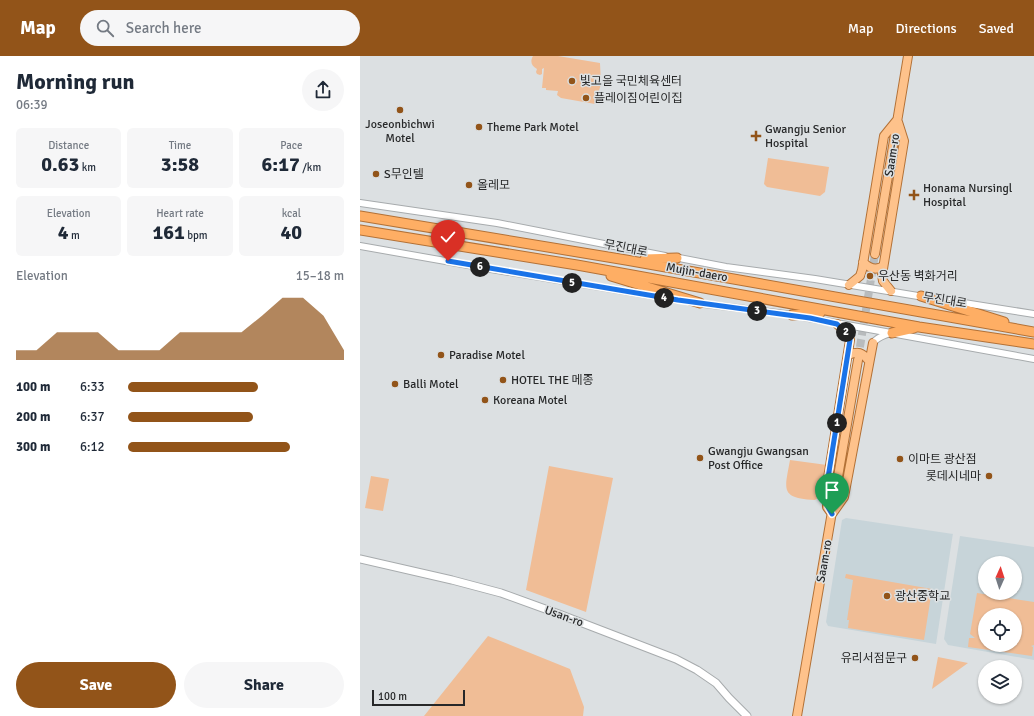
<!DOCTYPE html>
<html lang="en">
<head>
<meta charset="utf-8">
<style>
  body { margin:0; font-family:Signika,"Noto Sans KR",sans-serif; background:#f6f6f7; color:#1f2937; height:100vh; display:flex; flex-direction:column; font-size:15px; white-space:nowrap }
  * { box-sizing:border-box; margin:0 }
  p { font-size:13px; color:#747a83 }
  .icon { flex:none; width:22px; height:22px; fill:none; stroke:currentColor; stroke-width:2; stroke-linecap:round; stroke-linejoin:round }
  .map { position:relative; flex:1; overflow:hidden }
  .details { display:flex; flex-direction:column; background:#fff; width:360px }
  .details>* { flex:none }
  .needle { width:26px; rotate:3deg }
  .tools { position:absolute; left:618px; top:500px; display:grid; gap:8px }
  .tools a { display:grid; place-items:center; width:44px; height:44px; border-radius:50%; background:#fff; box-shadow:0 1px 3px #0004; font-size:20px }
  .scale { position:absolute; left:12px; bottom:10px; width:93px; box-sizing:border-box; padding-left:4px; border:2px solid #272829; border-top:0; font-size:11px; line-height:14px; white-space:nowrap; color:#272829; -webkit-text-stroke:3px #dce0e2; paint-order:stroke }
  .pin { position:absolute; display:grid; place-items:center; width:34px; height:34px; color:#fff; margin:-41px -17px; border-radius:50% 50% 50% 0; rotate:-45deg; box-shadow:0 0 4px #0007 }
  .pin .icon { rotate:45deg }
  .km { position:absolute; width:20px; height:20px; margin:-10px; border-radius:50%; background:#222; color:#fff; font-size:11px; line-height:20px; text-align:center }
  .round { display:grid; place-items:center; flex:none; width:42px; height:42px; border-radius:21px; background:#f6f6f7 }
  .summary { display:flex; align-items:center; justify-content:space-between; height:68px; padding:0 16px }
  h1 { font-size:22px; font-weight:700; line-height:30px }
  .stats { display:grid; grid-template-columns:repeat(3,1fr); gap:6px; height:68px; padding:4px 16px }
  .stats div { display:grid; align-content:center; border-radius:6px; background:#f6f6f7; text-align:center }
  .stats b { font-size:20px; font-weight:700 }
  .stats small { font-size:11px; font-weight:400 }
  .stats p { font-size:11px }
  .chart { height:112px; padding:8px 16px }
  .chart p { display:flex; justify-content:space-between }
  .chart svg { width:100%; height:72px; margin-top:4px; fill:#925419; opacity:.7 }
  .cta { display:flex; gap:8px; margin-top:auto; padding:8px 16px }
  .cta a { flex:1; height:46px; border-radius:24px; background:#925419; color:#fff; font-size:16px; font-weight:700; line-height:46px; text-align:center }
  .cta a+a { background:#f6f6f7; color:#1f2937 }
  ul { padding:0 16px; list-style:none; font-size:13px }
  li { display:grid; grid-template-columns:64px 48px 1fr; align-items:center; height:30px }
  li i { height:10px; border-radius:5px; background:#925419 }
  header { display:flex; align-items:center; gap:24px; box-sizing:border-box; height:56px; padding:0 20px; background:#925419; color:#fff }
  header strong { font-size:19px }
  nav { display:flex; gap:22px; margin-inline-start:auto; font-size:14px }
  .search { width:280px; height:36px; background:#f6f6f7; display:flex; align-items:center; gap:10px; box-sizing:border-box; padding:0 14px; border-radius:22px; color:#747a83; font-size:15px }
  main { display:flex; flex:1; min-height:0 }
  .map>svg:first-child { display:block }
  .built { fill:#c7d4d9; fill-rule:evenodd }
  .green { fill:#f0bd96; fill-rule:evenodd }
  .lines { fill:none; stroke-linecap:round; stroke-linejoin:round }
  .primary-tunnel { stroke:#b8bbbd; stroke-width:8; stroke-dasharray:8 4; stroke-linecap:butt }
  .tertiary-casing { stroke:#a7abad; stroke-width:8 }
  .secondary-casing { stroke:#a7abad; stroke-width:9 }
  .primary-casing { stroke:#b37136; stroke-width:10 }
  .trunk-casing { stroke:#b37136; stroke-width:11 }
  .tertiary { stroke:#fff; stroke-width:6 }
  .secondary { stroke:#fff; stroke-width:7 }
  .primary { stroke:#fec28b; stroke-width:8 }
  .trunk { stroke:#feae64; stroke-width:9 }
  .route-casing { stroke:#fff; stroke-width:8 }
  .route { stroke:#1a73e8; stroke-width:5 }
  .poi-dot { fill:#925419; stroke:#dce0e2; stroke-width:1.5 }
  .labels { text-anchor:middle; stroke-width:3; stroke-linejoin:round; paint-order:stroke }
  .poi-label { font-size:12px; fill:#272829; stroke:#dce0e2; text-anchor:start }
  .street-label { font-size:12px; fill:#272829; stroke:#dce0e2 }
</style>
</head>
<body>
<header>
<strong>Map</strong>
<div class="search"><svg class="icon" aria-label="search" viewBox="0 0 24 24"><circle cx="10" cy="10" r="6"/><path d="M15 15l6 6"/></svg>Search here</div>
<nav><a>Map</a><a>Directions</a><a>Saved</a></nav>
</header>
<main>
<section class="details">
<div class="summary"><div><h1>Morning run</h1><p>06:39</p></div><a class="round"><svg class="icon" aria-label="share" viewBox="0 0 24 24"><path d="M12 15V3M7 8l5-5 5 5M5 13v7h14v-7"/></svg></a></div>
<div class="stats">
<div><p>Distance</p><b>0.63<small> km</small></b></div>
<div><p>Time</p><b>3:58</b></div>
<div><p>Pace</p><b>6:17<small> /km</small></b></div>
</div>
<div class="stats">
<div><p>Elevation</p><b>4<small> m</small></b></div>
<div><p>Heart rate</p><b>161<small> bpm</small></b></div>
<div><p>kcal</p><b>40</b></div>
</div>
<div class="chart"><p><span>Elevation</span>15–18 m</p>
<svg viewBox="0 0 160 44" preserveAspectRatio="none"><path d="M0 44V38L10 38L20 27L30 27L40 27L50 38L60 38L70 38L80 27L90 27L100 27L110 27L120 17L130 6L140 6L150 17L160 38V44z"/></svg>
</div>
<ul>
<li><b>100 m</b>6:33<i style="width:60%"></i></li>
<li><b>200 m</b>6:37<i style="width:58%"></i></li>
<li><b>300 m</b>6:12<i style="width:75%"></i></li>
</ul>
<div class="cta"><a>Save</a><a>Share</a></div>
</section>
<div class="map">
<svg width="674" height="660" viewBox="0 0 674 660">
  <rect width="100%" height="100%" fill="#dce0e2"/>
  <path class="built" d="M486,462L593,478V477L576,588L468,570L466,566L482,464Z
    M600,480L674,491V604L588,589L584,583ZM625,507H655V537H625ZM625,559H655V589H625Z"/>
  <path class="green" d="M173,0H198L240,7L241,28L238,38L236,39L235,48L201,42L197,39L198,35L186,34V32H182L184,12L182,13V18L180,19L177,18L176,16L177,13C171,10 170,5 173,0Z
    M408,102L469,111L465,136L460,140L407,131L404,128Z
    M430,404L467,409L462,437L460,440L455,444C419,442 425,433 430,404Z
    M189,410L253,422L226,556L166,534Z
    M11,420L29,423L23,455L5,452Z
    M486,518L572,533L564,584L488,572L489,564H487L493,524L485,522Z
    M617,537L674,546V589L671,590L673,591L672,600L608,591L609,582H615L610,578ZM625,559H655V589H625Z
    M128,580L210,613L224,651L223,660H64Z
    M578,601L608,607L572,633Z"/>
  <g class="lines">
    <path class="primary-tunnel" d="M498,303L515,198"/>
    <defs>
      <path id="tertiary" d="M0,147L137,167L305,200
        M0,190L131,213L319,244
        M314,201L366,211L455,223L564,241
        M585,244L674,258
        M336,247L434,259
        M443,261L674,303
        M513,287C517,281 523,280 530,277"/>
      <path id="secondary" d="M0,503L92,524L141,537L199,558L316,603L337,614L356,627L369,642L387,660"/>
      <path id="primary" d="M515,198L548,0
        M503,206C509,212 516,215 523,210
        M489,229L500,220L502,214L524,80L537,64
        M531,235L523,225L522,219L544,85L538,66
        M477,268L488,278L490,284L468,422L467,451L472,458L484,441L513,287
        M488,299C498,295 502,296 509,305
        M437,660L498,304"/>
      <path id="trunk" d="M0,160L266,204L674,276
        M0,174L217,209L559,271L674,288
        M285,203L317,202
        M251,220L340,247
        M561,240L644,266
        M432,259L460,257
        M532,277L554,272"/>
    </defs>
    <use href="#tertiary" class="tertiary-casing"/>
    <use href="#secondary" class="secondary-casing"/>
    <use href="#primary" class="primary-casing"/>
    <use href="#trunk" class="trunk-casing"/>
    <use href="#tertiary" class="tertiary"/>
    <use href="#secondary" class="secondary"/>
    <use href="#primary" class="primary"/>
    <use href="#trunk" class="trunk"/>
  </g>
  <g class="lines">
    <defs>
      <path id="route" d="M88,205L318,244L450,262L477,268L488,278L490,284L468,422V451L472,458"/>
    </defs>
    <use href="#route" class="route-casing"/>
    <use href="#route" class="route"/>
  </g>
  <g class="poi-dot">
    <circle cx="212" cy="25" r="4"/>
    <circle cx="226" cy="42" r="4"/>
    <circle cx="40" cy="54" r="4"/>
    <circle cx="119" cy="71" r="4"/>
    <path d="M394 74h4v4h4v4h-4v4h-4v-4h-4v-4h4z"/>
    <circle cx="16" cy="118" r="4"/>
    <circle cx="109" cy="129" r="4"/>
    <path d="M552 133h4v4h4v4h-4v4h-4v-4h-4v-4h4z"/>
    <circle cx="510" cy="220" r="4"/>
    <circle cx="81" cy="299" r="4"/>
    <circle cx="143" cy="324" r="4"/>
    <circle cx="35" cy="328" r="4"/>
    <circle cx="125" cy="344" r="4"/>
    <circle cx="340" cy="402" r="4"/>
    <circle cx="540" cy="403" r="4"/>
    <circle cx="629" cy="420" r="4"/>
    <circle cx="527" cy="540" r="4"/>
    <circle cx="555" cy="602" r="4"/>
  </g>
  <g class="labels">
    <g class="poi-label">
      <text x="220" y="29">빛고을 국민체육센터</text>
      <text x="234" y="46">플레이짐어린이집</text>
      <text x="40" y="72" text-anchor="middle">Joseonbichwi<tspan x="40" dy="14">Motel</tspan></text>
      <text x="127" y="75">Theme Park Motel</text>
      <text x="405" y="77">Gwangju Senior<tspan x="405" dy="14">Hospital</tspan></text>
      <text x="24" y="122">S무인텔</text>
      <text x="117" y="133">올레모</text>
      <text x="563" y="136">Honama Nursingl<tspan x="563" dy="14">Hospital</tspan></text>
      <text x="518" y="224">우산동 벽화거리</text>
      <text x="89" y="303">Paradise Motel</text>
      <text x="151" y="328">HOTEL THE 메종</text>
      <text x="43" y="332">Balli Motel</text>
      <text x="133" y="348">Koreana Motel</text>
      <text x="348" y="399">Gwangju Gwangsan<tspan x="348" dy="14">Post Office</tspan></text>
      <text x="548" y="407">이마트 광산점</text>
      <text x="621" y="424" text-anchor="end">롯데시네마</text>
      <text x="535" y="544">광산중학교</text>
      <text x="547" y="606" text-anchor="end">유리서점문구</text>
    </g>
    <g class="street-label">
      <text transform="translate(532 99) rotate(-81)" y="4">Saam-ro</text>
      <text transform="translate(266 192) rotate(11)" y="4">무진대로</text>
      <text transform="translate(337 216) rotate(10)" y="4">Mujin-daero</text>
      <text transform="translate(585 244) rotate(9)" y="4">무진대로</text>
      <text transform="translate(464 505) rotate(-80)" y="4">Saam-ro</text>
      <text transform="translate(204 560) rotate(20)" y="4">Usan-ro</text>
    </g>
  </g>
</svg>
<div class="tools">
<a><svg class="needle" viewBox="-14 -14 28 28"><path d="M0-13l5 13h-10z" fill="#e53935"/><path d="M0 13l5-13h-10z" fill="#747a83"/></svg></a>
<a><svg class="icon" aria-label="locate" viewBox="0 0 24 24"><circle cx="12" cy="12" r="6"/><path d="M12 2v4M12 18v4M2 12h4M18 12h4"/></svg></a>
<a><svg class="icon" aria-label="layers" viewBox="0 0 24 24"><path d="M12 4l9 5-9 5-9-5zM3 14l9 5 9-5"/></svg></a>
</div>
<div class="scale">100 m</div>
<div class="pin" style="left:472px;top:458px;background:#1e9e55"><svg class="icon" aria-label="arrive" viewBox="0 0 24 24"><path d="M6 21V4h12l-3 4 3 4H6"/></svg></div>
<div class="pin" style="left:88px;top:205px;background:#d93025"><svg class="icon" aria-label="check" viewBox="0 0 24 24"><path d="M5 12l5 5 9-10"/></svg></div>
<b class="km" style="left:477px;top:367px">1</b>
<b class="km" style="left:486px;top:276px">2</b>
<b class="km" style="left:397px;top:255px">3</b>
<b class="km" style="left:304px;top:242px">4</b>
<b class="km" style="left:212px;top:227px">5</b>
<b class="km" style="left:120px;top:211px">6</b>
</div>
</main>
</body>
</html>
